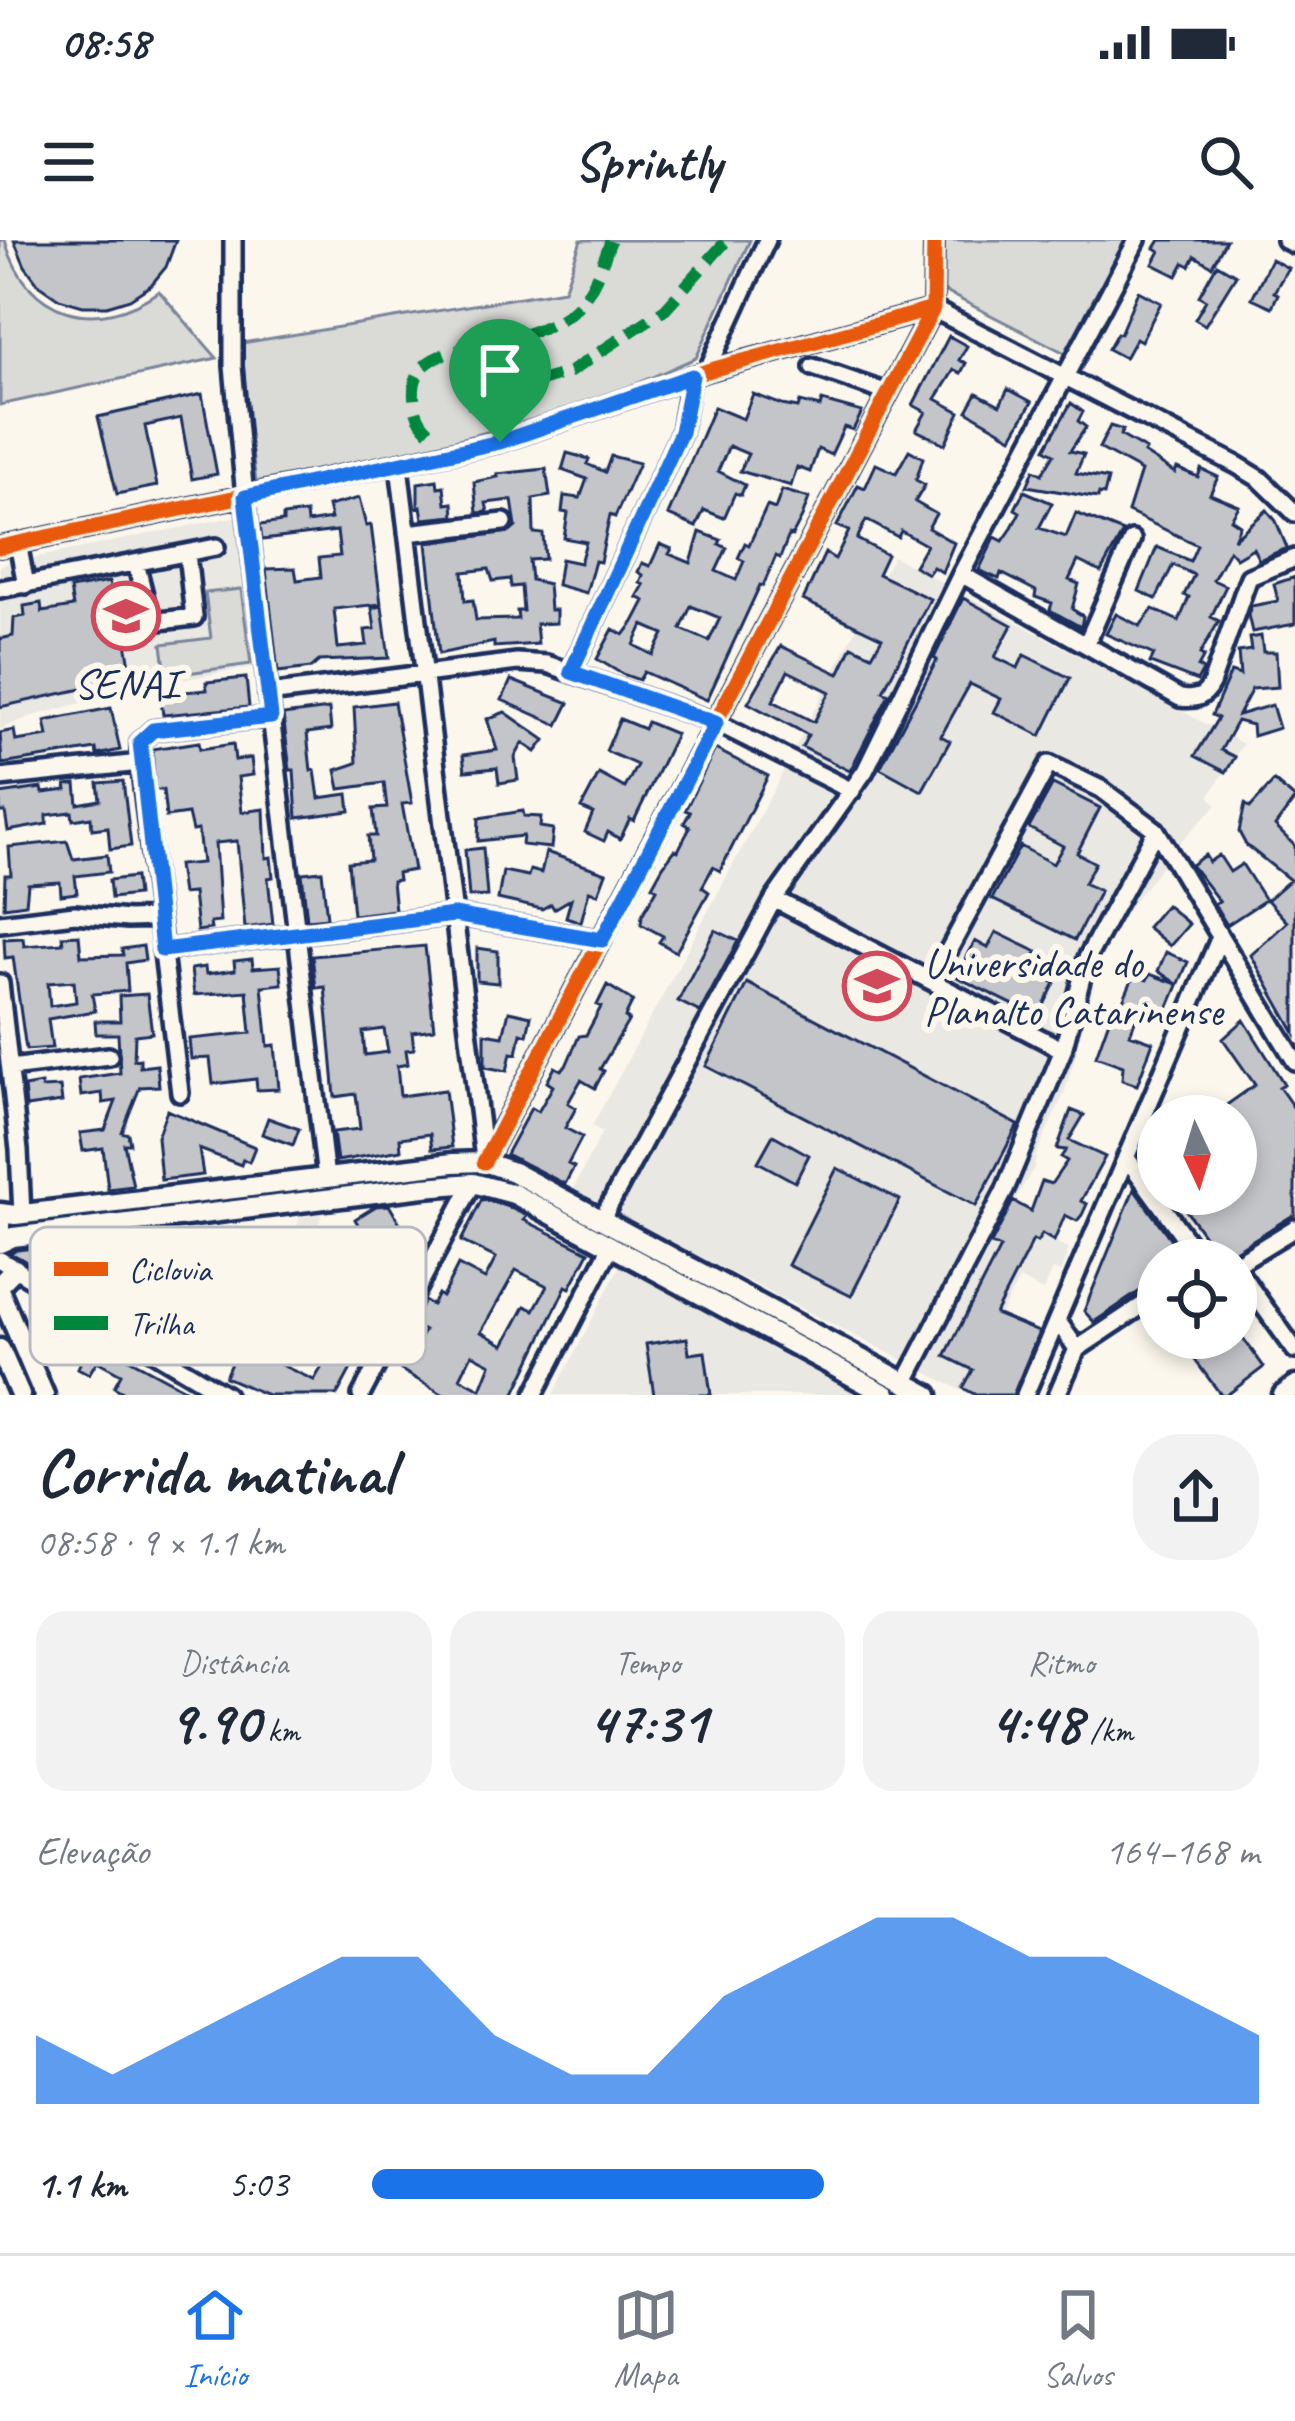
<!DOCTYPE html>
<html lang="pt">
<head>
<meta charset="utf-8">
<style>
  body { margin:0; font-family:Caveat,sans-serif; background:#f2f2f3; color:#1f2937; height:100vh; display:flex; flex-direction:column; font-size:45px; white-space:nowrap }
  * { box-sizing:border-box; margin:0 }
  p { font-size:39px; color:#747a83 }
  .icon { flex:none; width:66px; height:66px; fill:none; stroke:currentColor; stroke-width:2; stroke-linecap:round; stroke-linejoin:round }
  .map { position:relative; height:1155px; overflow:hidden }
  .sheet { display:flex; flex-direction:column; background:#fff; flex:1 }
  .sheet>* { flex:none }
  .needle { width:78px; rotate:176deg }
  .fabs { position:absolute; left:1137px; top:855px; display:grid; gap:24px }
  .fabs a { display:grid; place-items:center; width:120px; height:120px; border-radius:50%; background:#fff; box-shadow:0 6px 18px #0003; font-size:60px }
  .pin { position:absolute; display:grid; place-items:center; width:102px; height:102px; color:#fff; margin:-123px -51px; border-radius:50% 50% 50% 0; rotate:-45deg; box-shadow:0 0 12px #0007 }
  .pin .icon { rotate:45deg }
  .round { display:grid; place-items:center; flex:none; width:126px; height:126px; border-radius:48px; background:#f2f2f3 }
  .summary { display:flex; align-items:center; justify-content:space-between; height:204px; padding:0 36px }
  h1 { font-size:66px; font-weight:700; line-height:90px }
  .figures { display:grid; grid-template-columns:repeat(3,1fr); gap:18px; height:204px; padding:12px 36px }
  .figures div { display:grid; align-content:center; border-radius:30px; background:#f2f2f3; text-align:center }
  .figures b { font-size:60px; font-weight:700 }
  .figures small { font-size:33px; font-weight:400 }
  .figures p { font-size:33px }
  .chart { height:336px; padding:24px 36px }
  .chart p { display:flex; justify-content:space-between }
  .chart svg { width:100%; height:216px; margin-top:12px; fill:#1a73e8; opacity:.7 }
  ul { padding:0 36px; list-style:none; font-size:39px }
  li { display:grid; grid-template-columns:192px 144px 1fr; align-items:center; height:90px }
  li i { height:30px; border-radius:15px; background:#1a73e8 }
  .status { display:flex; justify-content:space-between; align-items:center; height:84px; padding:0 60px; background:#fff; direction:ltr }
  .status svg { height:33px; fill:currentColor }
  header { display:flex; justify-content:space-between; align-items:center; height:156px; padding:0 36px; background:#fff; font-size:54px; font-weight:700 }
  .tabs { display:flex; justify-content:space-around; align-items:center; height:168px; border-top:3px solid #e0e1e3; background:#fff; font-size:33px; color:#747a83 }
  .tabs a { display:grid; justify-items:center; gap:6px }
  .tabs .active { color:#1a73e8 }
  .map>svg:first-child { display:block }
  .built { fill:#eae8e2 }
  .green { fill:#dadad7; stroke:#7a849a; stroke-width:3 }
  .building { fill:#c3c5c9; stroke:#1b2f5e; stroke-width:3; fill-rule:evenodd }
  .lines { fill:none; stroke-linecap:round; stroke-linejoin:round }
  .minor-casing { stroke:#1b2f5e; stroke-width:24 }
  .major-casing { stroke:#1b2f5e; stroke-width:27 }
  .minor { stroke:#fbf7ec; stroke-width:15 }
  .major { stroke:#fbf7ec; stroke-width:18 }
  .quiet { stroke:#00873e; stroke-width:12; stroke-dasharray:24 12; stroke-linecap:butt }
  .cycleway-casing { stroke:#fbf7ec; stroke-width:22 }
  .cycleway { stroke:#e8590c; stroke-width:15 }
  .route-casing { stroke:#fff; stroke-width:24 }
  .route { stroke:#1a73e8; stroke-width:15 }
  .labels { text-anchor:middle; stroke-width:12; stroke-linejoin:round; paint-order:stroke }
  .poi-label { font-size:42px; fill:#1b2f5e; stroke:#fbf7ec }
  .key { fill:#fbf7ec; stroke:#b8bbc1; stroke-width:3 }
  .key-label { font-size:33px; fill:#1b2f5e }
</style>
</head>
<body>
<div class="status"><b>08:58</b><svg viewBox="0 0 49 12"><path d="M0 12V9h3v3zM5 12V6h3v6zM10 12V3h3v9zM15 12V0h3v12zM26 1h20v11H26zM47 4h2v5h-2z"/></svg></div>
<header><svg class="icon" aria-label="menu" viewBox="0 0 24 24"><path d="M4 6h16M4 12h16M4 18h16"/></svg>Sprintly<svg class="icon" aria-label="search" viewBox="0 0 24 24"><circle cx="10" cy="10" r="6"/><path d="M15 15l6 6"/></svg></header>
<div class="map">
<svg width="1295" height="1155" viewBox="0 0 1295 1155">
  <rect width="100%" height="100%" fill="#fbf7ec"/>
  <filter id="ink" filterUnits="userSpaceOnUse"><feTurbulence type="fractalNoise" baseFrequency=".00833" numOctaves="2"/><feDisplacementMap in="SourceGraphic" scale="24" xChannelSelector="R" yChannelSelector="G"/><feConvolveMatrix kernelMatrix="1 2 1 2 8 2 1 2 1" color-interpolation-filters="sRGB"/></filter>
  <g filter="url(#ink)">
    <path class="built" d="M237,276L258,426L138,448L29,477L0,489V325Z
      M893,316L1243,504L1209,556L1217,565L1182,600L1104,699L1080,766L1075,817L1064,854L1037,912L1034,928L1014,961L1050,981L1043,995L1069,1009L1061,1032L1053,1030L1043,1051L1019,1039L961,1150L572,951L602,892L592,886L780,538Z
      M322,974L319,984L334,990L326,1014L293,998L300,977Z
      M623,1020L876,1155H553Z"/>
    <path class="green" d="M0,0H5C26,77 96,96 159,51L217,118L0,165Z
      M581,0H750L696,118C656,135 616,154 575,167C470,200 363,221 256,242L242,138V103L564,50Z
      M941,0H1125L1065,113L942,50Z
      M241,349L251,424L166,436L162,404L211,398L205,353Z"/>
    <path class="building" d="M14,0H176L166,27L151,45L130,59L107,66H83L59,59L39,45L25,26Z
      M1160,0H1226L1212,26L1195,16L1190,26L1184,23L1177,36L1153,24L1160,11L1155,8Z
      M1271,19L1288,28L1274,52L1278,54L1272,67L1252,58Z
      M1217,24L1236,35L1205,85L1195,79L1206,60L1199,56Z
      M1138,51L1161,63L1141,101L1136,98L1125,118L1108,109L1117,93L1120,94Z
      M949,96L967,106L959,120L966,123L961,133L954,130L936,159L960,172L945,204L916,190L926,172L913,165Z
      M1008,149L1032,162L1012,197L967,171L977,153L1000,165Z
      M202,154L217,234L192,239L181,178L145,186L157,246L117,254L98,177Z
      M753,154L782,165L798,168L800,162L820,167L822,161L862,172L853,190L844,187L831,215L818,209L810,232L797,227L791,246L740,231L748,214L729,206L718,231L745,245L741,255L735,253L724,278L704,270L696,287L668,275L714,167L743,179Z
      M1071,163L1083,172L1078,181L1086,187L1070,211L1084,214L1076,233L1108,239L1104,255L1099,254L1098,258L1027,246L1034,230L1042,234L1054,214L1045,209Z
      M1110,186L1123,190L1120,195L1146,210L1144,213L1175,233L1177,228L1198,237L1201,229L1218,237L1210,254L1239,266L1231,279L1240,285L1234,299L1267,270L1276,281L1287,308L1259,320L1253,308L1236,318L1229,310L1213,340L1226,346L1211,377L1219,381L1200,414L1204,416L1198,427L1203,430L1197,441L1150,423L1154,415L1106,394L1116,374L1140,386L1153,369L1179,381L1189,357L1184,355L1194,335L1173,325L1156,359L1139,351L1157,307L1190,321L1197,305L1128,272L1141,231L1099,208Z
      M909,210L923,218L916,240L925,245L915,262L936,274L928,288L954,303L942,332L933,327L928,334L914,326L926,305L901,291L898,297L866,280L857,299L887,315L878,334L930,359L883,451L889,454L850,531L802,507L808,495L748,463L781,406L839,434L852,406L872,415L882,398L803,360L825,313L835,319L849,291L837,286L858,245L865,248L876,224L896,233ZM788,431L830,452L814,482L773,461Z
      M567,213L589,219L587,224L605,232L611,216L639,223L615,277L610,275L600,322L595,321L586,353L557,345L561,319L580,323L586,302L564,298L568,273L562,272L564,256L580,258L587,239L562,230Z
      M546,229L550,256L533,259L534,293L543,294L545,319L529,320L531,340L548,344L550,370H556V383L536,384L538,404L494,407V402L439,414L427,303L510,292L516,287L512,260L486,263L488,272L477,273L474,242L498,237L497,234ZM489,329L493,341L510,339L511,347L521,346L523,371H517L518,379L476,380L473,360L465,361L463,332Z
      M437,240L438,247L444,246L446,264L453,263L454,276L423,279L421,266L418,267V243Z
      M782,250L809,258L802,277L792,296L789,295L780,318L776,316L763,346L760,345L707,460L644,432L639,440L622,434L597,419L613,389L624,395L634,382L645,361L637,357L644,345L640,343L643,335L638,332L642,323L650,326L660,304L672,309L669,314L691,323L700,292L721,300L719,304L727,308L716,331L736,340L744,321L738,318L745,303L749,305L767,266L775,269ZM691,366L720,378L709,401L681,389ZM643,385L664,394L653,415L634,405Z
      M1024,251L1052,263L1039,288L1066,297L1076,273L1123,292L1101,332L1078,321L1069,340L1079,344L1072,369L1083,376L1081,387L1050,370L1052,363L1035,357L1036,351L1001,333L999,339L979,330L995,297L1003,301L1010,291L1020,272L1015,269Z
      M359,258L366,286L371,285L381,364L334,369L338,408L367,405L365,390L375,389L372,368L382,366L389,418L319,421L311,428L278,432L266,329L295,328L297,340L321,337L319,318L340,316L337,291L262,300L260,285L283,282V276L306,273L307,283L331,279L328,266Z
      M1295,337V384L1252,392L1248,375L1251,366L1278,361L1274,344Z
      M109,342L115,374L121,372L132,438L0,467V399L13,396L14,378L25,376L24,366L41,363L42,372L73,367L70,349Z
      M963,358L1012,385L995,417L1018,428L1024,415L1070,438L1041,496L994,472L1001,459L970,444L941,496L950,501L922,551L880,528L937,420L934,418Z
      M1261,396L1263,412H1276L1278,447L1252,449L1238,475L1272,465L1279,488L1253,496L1252,485L1237,481L1221,510L1235,517L1226,532L1195,516L1218,478L1212,475L1231,432L1240,435L1238,412L1251,410L1249,398Z
      M246,438L249,467L163,475L160,454L207,450L206,442Z
      M511,440L569,463L558,485L502,460Z
      M394,462L412,563L402,564L414,630L397,633L398,640L392,641L395,670L353,675L348,622L370,620L368,596H376L373,569L387,568L384,543L340,549L336,530L357,523L354,467Z
      M111,468L120,510L97,515L96,509L2,524L0,493L14,490L16,501L48,496L45,481Z
      M329,469L331,490L307,493L311,531L315,530L319,558L348,554L350,571L297,578L294,530H290L283,475Z
      M505,472L545,500L536,512L523,503L515,517L518,540L499,543L497,528L465,531L463,515L497,510L487,479Z
      M620,479L644,489L647,482L676,494L634,581L630,579L620,599L608,592L604,601L585,592L593,573L581,568L599,534L625,548L637,525L606,511Z
      M199,502L200,509L233,504L235,520L251,518L253,535L238,537L242,572L264,569L266,618L271,617L273,637L268,638L273,684L245,688L237,601L215,603L220,682L210,683L211,689L197,691L193,653L182,654L178,625L202,623L198,590L192,591L188,574L166,577L163,550H155L152,509Z
      M715,509L768,536L720,631L713,627L702,647L709,652L676,712L659,702L663,696L641,684L642,675L657,649L652,646L663,626L675,610L678,611L690,587L684,583L690,572L685,570Z
      M123,541L131,606L110,609L108,587L92,589L91,577L73,580L72,572L47,575V584L8,591L5,572H0V554L42,548L43,553L67,550L66,545L76,544L78,564L100,560L98,543Z
      M1274,541L1295,559L1275,586L1295,606V793L1251,715L1287,682L1267,660L1290,640L1246,605L1239,592L1245,564L1250,568Z
      M1053,544L1100,568L1077,613L1095,623L1084,643L1100,651L1075,700L992,659L1020,606L1053,624L1063,606L1029,588Z
      M523,571L524,576L541,577L540,587L553,589L551,608L522,605L523,596L478,601L479,578Z
      M67,601L73,619L107,615L109,632L75,636L77,653L61,655L60,642L28,644L26,664L4,667L5,635H11L9,607Z
      M483,608L487,656L469,657L465,610Z
      M546,612L606,633L598,654L589,651L581,682L566,677L571,659L554,669L551,664L542,669L498,659L503,631L528,636L530,630L541,633Z
      M1205,615L1209,622L1219,615L1230,632L1242,624L1265,660L1227,685L1214,664L1219,661L1191,625Z
      M322,631L327,678L307,680L302,633Z
      M135,637L137,655L111,658L109,640Z
      M1166,665L1189,684L1170,706L1147,687Z
      M715,690L738,701L700,772L678,761Z
      M996,692L1037,712L1028,730L1055,743L1038,777L957,737L975,701L988,708Z
      M79,695L81,716L123,715L122,709L143,706L145,720L126,723L128,751L92,754L95,771L48,779L52,808L26,810L13,717L5,718L4,699L23,698L24,706L63,703L62,696ZM74,741L76,762L50,766L48,743Z
      M425,706L434,789L412,792L414,809L406,810L408,824L397,826L400,856L445,850L452,907L432,909L430,894L400,898L401,910L337,921L333,892L360,889L356,854L335,857L325,747L316,748L312,716ZM384,789L388,812L365,815L363,792Z
      M477,708L498,711V743L477,741Z
      M1166,712L1188,722L1167,771L1143,760L1130,794L1153,802L1137,845L1122,840L1123,826L1096,816L1116,760L1122,763L1132,740L1136,736L1147,740L1150,734L1177,744L1158,731Z
      M252,719L253,728L280,726L282,744L262,746L268,806L275,805L279,849L257,850L256,839L213,844L210,818L191,819L189,799L251,793L247,751L194,755L191,729L205,727L206,734L235,730L234,721Z
      M747,743L1018,885L976,966L706,826Z
      M607,745L633,761L625,777L629,780L600,829L604,831L595,848L581,840L568,863L576,868L565,888L582,897L568,924L574,927L565,944L506,914L531,868L538,872L553,846L547,842L555,827L561,830L566,826L579,796L586,795L601,767L597,765Z
      M147,754L152,793L135,795L134,820L140,819V827L157,825L159,846L140,847L122,892L128,894L130,904H124L133,946L108,949L103,908L83,911L80,893L105,890L116,861L103,863L102,853L81,856L79,839L120,833L118,794H96L95,781H120L119,756Z
      M509,771L531,776L527,795L521,793L517,814L511,813L507,831L485,827V793L503,796Z
      M1244,780L1284,844L1279,847L1295,870V974L1230,1014L1227,1009L1218,1015L1174,954H1236V876H1211L1255,845L1223,799Z
      M41,844L42,848L60,847L62,862L26,867L24,847Z
      M167,870L255,907L249,922L243,919L241,925L199,909L203,935L161,940L157,897Z
      M1071,870L1084,875L1069,900L1105,917L1081,961L1087,964L1082,975L1077,981L1065,975L1054,1001L1042,994L1037,1002L1033,1000L995,1074L1039,1092L1013,1155H976L963,1148L973,1130L945,1116L1000,1008L991,1004L1013,961L1031,971L1042,941L1051,944L1067,921L1061,917L1066,910L1057,909Z
      M268,878L299,889L293,905L262,894Z
      M773,895L809,915L795,942L758,922Z
      M837,928L900,960L851,1056L788,1025Z
      M1134,949L1186,1020H1158V1039L1094,1082L1084,1071Z
      M482,959L506,966L527,976L524,980L589,1012L570,1048L566,1046L514,1155H444L401,1130L424,1091L412,1084L424,1061L432,1065L438,1054L442,1057L458,1025L485,1039L496,1018L461,1001ZM516,1030L547,1046L534,1070L525,1066L504,1105L481,1092ZM472,1114L491,1124L481,1149L460,1138Z
      M389,965L416,1011L379,1033L360,1002L369,1005L355,979L376,966Z
      M333,992L359,1001L342,1049L352,1042L341,1067L375,1084L337,1155H267L225,1137L238,1107L264,1118L270,1104L283,1109L277,1123L314,1140L326,1120L288,1104L306,1069L282,1062L285,1052L311,1060L316,1050L324,1055L340,1018L326,1014Z
      M60,1005L45,1033L11,1013L17,1010Z
      M41,1065L96,1096L94,1100L196,1155H128L114,1147L121,1134L97,1121L89,1134L78,1128L81,1121L74,1117L76,1113L34,1084Z
      M687,1098L689,1114L705,1112L711,1155H654L646,1104Z
      M1224,1098H1243L1264,1127L1227,1155H1221L1195,1120Z"/>
    <g class="lines">
      <defs>
        <path id="minor" d="M233,0V126L245,257L326,938
          M1285,0L1295,5
          M933,69L1237,225L1260,239L1295,273
          M813,127L888,153
          M707,131L767,0
          M399,226L484,919
          M407,293L504,282
          M18,303L26,345
          M0,307L500,202L707,131L933,69
          M136,323L151,382L194,377L187,313
          M961,334L1180,458C1195,460 1204,458 1211,444L1249,337L1295,318
          M0,349L216,307
          M1086,405L1132,300
          M571,432L681,192L691,136
          M268,454L517,422L547,424L717,483L852,551
          M140,523L180,853
          M0,538L140,523V502L153,490L271,477
          M1156,590L1295,821
          M774,659L865,531L961,334L1137,0
          M0,683L75,674L128,679L158,678
          M162,710L454,675L602,700
          M932,741L1049,524L1101,549L1156,590L1087,718L1063,810
          M0,743L19,910L22,975
          M10,828L109,816
          M1126,917L1201,1020
          M484,922L933,69L934,0
          M602,979L774,659L1063,810L1004,952L905,1143
          M0,1020L226,1155
          M1236,1024L1295,988
          M1236,1028L1295,1110
          M1077,1109L1158,1055
          M361,1155L473,943
          M534,1155L611,1006
          M1025,1155L1220,697
          M1057,1155L1077,1109L1057,1080"/>
        <path id="major" d="M0,973L15,975L453,923L484,922L513,932L928,1155
          M0,978V1003L13,997L424,947L473,943L514,954L887,1155
          M0,1044L15,1029
          M0,1052L44,1155
          M0,1109L20,1155
          M1283,1155L1295,1146"/>
      </defs>
      <use href="#minor" class="minor-casing"/>
      <use href="#major" class="major-casing"/>
      <use href="#minor" class="minor"/>
      <use href="#major" class="major"/>
      <path class="quiet" d="M466,164L570,132L665,69L727,0
        M429,191C418,181 415,171 414,157C411,112 458,112 489,104C512,99 541,90 561,79C590,63 600,29 611,0"/>
      <defs>
        <path id="cycleway" d="M0,307L500,202L707,131L933,69
          M484,922L933,69L934,0"/>
      </defs>
      <use href="#cycleway" class="cycleway-casing"/>
      <use href="#cycleway" class="cycleway"/>
    </g>
  </g>
  <g class="lines" filter="url(#ink)">
    <defs>
      <path id="route" d="M692,136L681,192L571,432L716,483L602,700L454,675L162,710L140,502L153,490L271,477L245,257L500,202Z"/>
    </defs>
    <use href="#route" class="route-casing"/>
    <use href="#route" class="route"/>
  </g>
  <defs>
    <symbol id="university-ring" viewBox="-11 -11 22 22"><circle r="9.5" fill="#fbf7ec" stroke="#d1495b" stroke-width="1.5"/><path d="M0-5L7-2L0 1L-7-2ZM-4 1L0 2.5L4 1V4Q0 6-4 4Z" fill="#d1495b"/></symbol>
  </defs>
  <g fill-rule="evenodd">
    <use href="#university-ring" x="88" y="338" width="76" height="76"/>
    <use href="#university-ring" x="839" y="708" width="76" height="76"/>
  </g>
  <g class="labels">
    <g class="poi-label">
      <text x="126" y="458">SENAI</text>
      <text x="924" y="737" text-anchor="start">Universidade do<tspan x="924" dy="48">Planalto Catarinense</tspan></text>
    </g>
  </g>
  <rect x="30" y="987" width="396" height="138" rx="18" class="key"/>
  <rect x="54" y="1022" width="54" height="14" fill="#e8590c"/>
  <rect x="54" y="1076" width="54" height="14" fill="#00873e"/>
  <g class="key-label">
    <text x="129" y="1041">Ciclovia</text>
    <text x="129" y="1095">Trilha</text>
  </g>
</svg>
<div class="fabs">
<a><svg class="needle" viewBox="-14 -14 28 28"><path d="M0-13l5 13h-10z" fill="#e53935"/><path d="M0 13l5-13h-10z" fill="#747a83"/></svg></a>
<a><svg class="icon" aria-label="locate" viewBox="0 0 24 24"><circle cx="12" cy="12" r="6"/><path d="M12 2v4M12 18v4M2 12h4M18 12h4"/></svg></a>
</div>
<div class="pin" style="left:500px;top:202px;background:#1e9e55"><svg class="icon" aria-label="arrive" viewBox="0 0 24 24"><path d="M6 21V4h12l-3 4 3 4H6"/></svg></div>
</div>
<section class="sheet">
<div class="summary"><div><h1>Corrida matinal</h1><p>08:58 · 9 × 1.1 km</p></div><a class="round"><svg class="icon" aria-label="share" viewBox="0 0 24 24"><path d="M12 15V3M7 8l5-5 5 5M5 13v7h14v-7"/></svg></a></div>
<div class="figures">
<div><p>Distância</p><b>9.90<small> km</small></b></div>
<div><p>Tempo</p><b>47:31</b></div>
<div><p>Ritmo</p><b>4:48<small> /km</small></b></div>
</div>
<div class="chart"><p><span>Elevação</span>164–168 m</p>
<svg viewBox="0 0 160 44" preserveAspectRatio="none"><path d="M0 44V30L10 38L20 30L30 22L40 14L50 14L60 30L70 38L80 38L90 22L100 14L110 6L120 6L130 14L140 14L150 22L160 30V44z"/></svg>
</div>
<ul>
<li><b>1.1 km</b>5:03<i style="width:51%"></i></li>
</ul>
</section>
<nav class="tabs">
<a class="active"><svg class="icon" aria-label="home" viewBox="0 0 24 24"><path d="M3 11l9-7 9 7M6 9v11h12V9"/></svg>Início</a>
<a><svg class="icon" aria-label="map" viewBox="0 0 24 24"><path d="M3 6l6-2 6 2 6-2v14l-6 2-6-2-6 2zM9 4v14M15 6v14"/></svg>Mapa</a>
<a><svg class="icon" aria-label="saved" viewBox="0 0 24 24"><path d="M7 4h10v16l-5-4-5 4z"/></svg>Salvos</a>
</nav>
</body>
</html>
